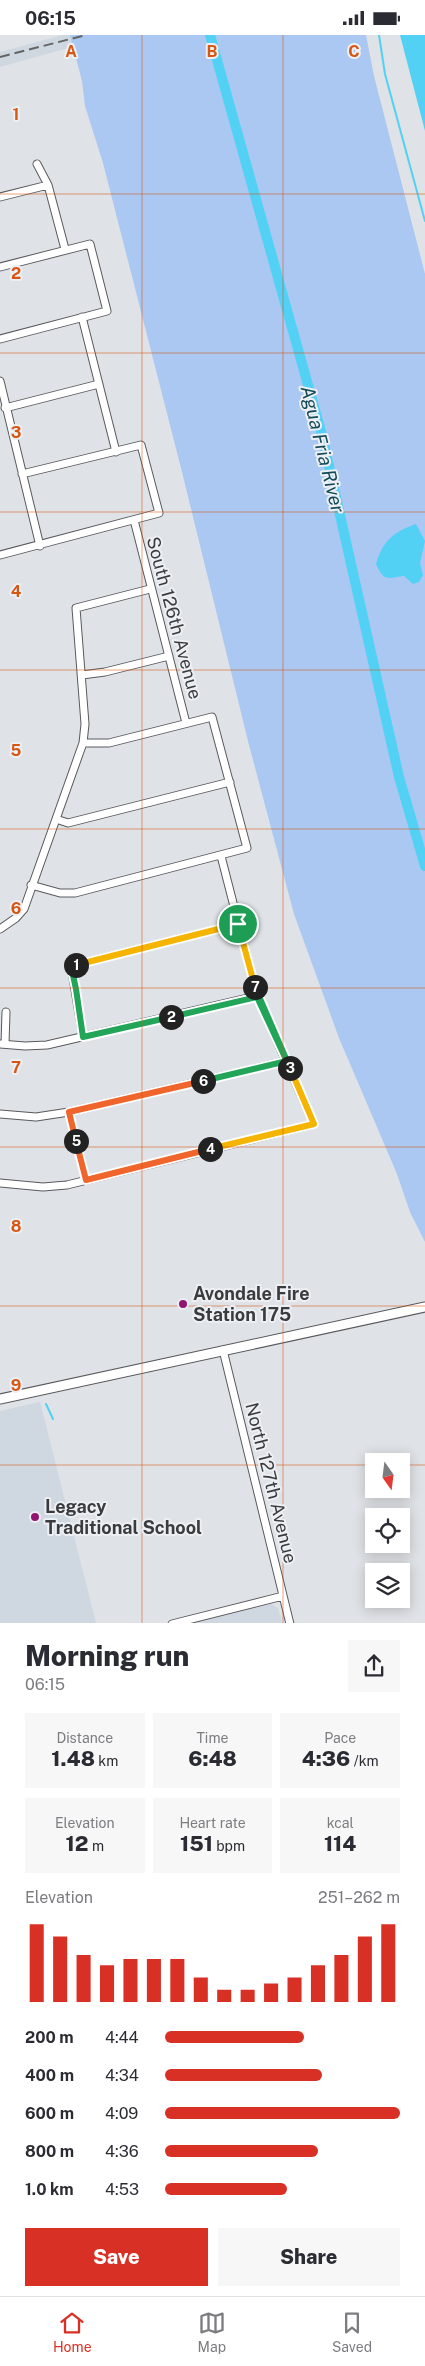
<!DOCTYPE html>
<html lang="en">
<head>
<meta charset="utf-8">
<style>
  body { margin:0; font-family:"Public Sans",sans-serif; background:#f7f7f7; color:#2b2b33; height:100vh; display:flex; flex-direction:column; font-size:19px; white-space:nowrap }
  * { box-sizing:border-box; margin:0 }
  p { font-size:16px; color:#7c7c81 }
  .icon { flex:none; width:28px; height:28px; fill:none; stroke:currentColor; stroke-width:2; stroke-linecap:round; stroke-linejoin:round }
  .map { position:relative; height:1588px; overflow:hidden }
  .panel { display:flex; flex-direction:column; background:#fff; flex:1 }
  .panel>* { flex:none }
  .needle { width:32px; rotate:166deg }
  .tools { position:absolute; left:365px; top:1418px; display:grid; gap:10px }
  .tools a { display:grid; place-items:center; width:45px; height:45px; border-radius:0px; background:#fff; box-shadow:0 2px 12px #0003; font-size:25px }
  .pin { position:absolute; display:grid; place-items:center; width:42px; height:42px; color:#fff; margin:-21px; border:2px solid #fff; border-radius:50%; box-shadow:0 1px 5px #0007 }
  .km { position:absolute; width:25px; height:25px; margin:-12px; border-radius:50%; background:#222; color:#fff; font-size:14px; line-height:25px; text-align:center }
  .round { display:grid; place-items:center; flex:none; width:52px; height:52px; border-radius:0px; background:#f7f7f7 }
  .overview { display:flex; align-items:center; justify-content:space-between; height:85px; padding:0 25px }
  h1 { font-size:28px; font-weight:800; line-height:38px }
  .stats { display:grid; grid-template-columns:repeat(3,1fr); gap:8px; height:85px; padding:5px 25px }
  .stats div { display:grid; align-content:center; border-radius:0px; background:#f7f7f7; text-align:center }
  .stats b { font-size:21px; font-weight:800 }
  .stats small { font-size:14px; font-weight:400 }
  .stats p { font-size:14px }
  .chart { height:140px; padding:10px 25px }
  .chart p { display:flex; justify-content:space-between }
  .chart svg { width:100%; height:90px; margin-top:5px; stroke:#d93025; stroke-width:6 }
  .button { display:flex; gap:10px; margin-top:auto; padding:10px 25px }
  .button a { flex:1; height:58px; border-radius:0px; background:#d93025; color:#fff; font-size:20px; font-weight:800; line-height:58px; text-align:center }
  .button a+a { background:#f7f7f7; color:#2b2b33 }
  ul { padding:0 25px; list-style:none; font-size:16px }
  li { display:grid; grid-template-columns:80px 60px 1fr; align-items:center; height:38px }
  li i { height:12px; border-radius:6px; background:#d93025 }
  .status { display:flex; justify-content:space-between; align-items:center; height:35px; padding:0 25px; background:#fff; direction:ltr }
  .status svg { height:14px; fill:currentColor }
  .tab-bar { display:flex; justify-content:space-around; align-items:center; height:70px; border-top:1px solid #e1e1e2; background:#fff; font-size:14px; color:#7c7c81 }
  .tab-bar a { display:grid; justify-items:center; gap:2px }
  .tab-bar .selected { color:#d93025 }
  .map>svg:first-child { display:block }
  .built { fill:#cfd7e1 }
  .green { fill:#aac8f2 }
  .water { fill:#53d1f4 }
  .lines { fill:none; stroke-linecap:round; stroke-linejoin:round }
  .stream { stroke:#53d1f4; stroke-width:2 }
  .river { stroke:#53d1f4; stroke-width:10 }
  .minor-casing { stroke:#585a5e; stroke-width:9 }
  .major-casing { stroke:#585a5e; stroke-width:11 }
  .minor { stroke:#fff; stroke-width:7 }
  .major { stroke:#fff; stroke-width:9 }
  .rail { stroke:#626466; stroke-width:2; stroke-dasharray:10 5; stroke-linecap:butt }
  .split-1-casing { stroke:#fff; stroke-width:10 }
  .split-2-casing { stroke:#fff; stroke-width:10 }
  .split-3-casing { stroke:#fff; stroke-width:10 }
  .split-4-casing { stroke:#fff; stroke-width:10 }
  .split-5-casing { stroke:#fff; stroke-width:10 }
  .split-6-casing { stroke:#fff; stroke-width:10 }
  .split-7-casing { stroke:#fff; stroke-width:10 }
  .split-8-casing { stroke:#fff; stroke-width:10 }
  .split-1 { stroke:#f5b400; stroke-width:6 }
  .split-2 { stroke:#22a559; stroke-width:6 }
  .split-3 { stroke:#22a559; stroke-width:6 }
  .split-4 { stroke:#f5b400; stroke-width:6 }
  .split-5 { stroke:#f0652b; stroke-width:6 }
  .split-6 { stroke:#f0652b; stroke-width:6 }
  .split-7 { stroke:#22a559; stroke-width:6 }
  .split-8 { stroke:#f5b400; stroke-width:6 }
  .grid { fill:none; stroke:#d75611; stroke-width:1; stroke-opacity:0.55 }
  .poi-dot { fill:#94156f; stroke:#eceff3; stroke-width:2 }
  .labels { text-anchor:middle; stroke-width:4; stroke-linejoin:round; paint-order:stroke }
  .street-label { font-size:18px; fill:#3a3b3d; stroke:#eceff3 }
  .poi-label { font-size:18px; font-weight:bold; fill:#3a3b3d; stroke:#eceff3; text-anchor:start }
  .water-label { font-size:19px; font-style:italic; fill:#144b59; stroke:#eceff3 }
  .grid-label { font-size:16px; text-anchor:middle; font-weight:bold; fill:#d75611; stroke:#eceff3; stroke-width:4; stroke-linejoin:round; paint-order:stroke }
</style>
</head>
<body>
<div class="status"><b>06:15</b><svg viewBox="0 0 49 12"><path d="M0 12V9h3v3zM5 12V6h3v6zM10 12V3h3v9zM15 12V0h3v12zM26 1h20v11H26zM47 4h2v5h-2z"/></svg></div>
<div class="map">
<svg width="425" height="1589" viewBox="0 0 425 1589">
  <rect width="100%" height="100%" fill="#dfe2e6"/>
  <path class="built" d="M63,0H115L0,32V17Z
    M40,1367L96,1588H0V1376Z
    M271,1569L278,1573L282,1588H195Z"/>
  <path class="green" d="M70,0H366L374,41L425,239V1207L410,1177L397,1139L339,1003L294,879L249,710L182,437L103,128L85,71L82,46Z"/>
  <path class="water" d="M400,0H425V96Z
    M416,489L425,506L420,528L423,540L419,547L413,549L404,541C387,543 384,547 376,529C383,505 394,497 416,489Z"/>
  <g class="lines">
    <path class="stream" d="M379,0L385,39L425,186
      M46,1369L53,1384"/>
    <path class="river" d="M210,0L322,400L399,742L425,831"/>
    <defs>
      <path id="minor" d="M37,129L48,150L65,214
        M0,162L48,150
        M0,232L90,209L107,276L0,304
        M82,282L116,417
        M0,346L40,511
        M5,373L99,349
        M134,485L186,688
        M0,520L159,478L141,410L22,439
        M82,640L105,637L169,621
        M56,784L68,788L230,747
        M31,850L60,858H75L247,813L212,682L109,708H83
        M0,894L16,883L24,874L83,708L85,689L76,573L150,554
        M83,1002L71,931L238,889
        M0,1009L25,1011L47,1010L257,961
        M5,1009L6,977
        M69,1077L86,1145
        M0,1079L36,1082L69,1077L287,1026
        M0,1148L43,1152L67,1150L314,1089L257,961L221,821
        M223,1315L290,1589
        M172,1589L283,1561"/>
      <path id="major" d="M0,1364L425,1272"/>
    </defs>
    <use href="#minor" class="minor-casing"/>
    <use href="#major" class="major-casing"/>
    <use href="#minor" class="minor"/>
    <use href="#major" class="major"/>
    <path class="rail" d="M0,22L86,0"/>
  </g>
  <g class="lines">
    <defs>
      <path id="split-1" d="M76,930L238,889"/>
      <path id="split-2" d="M76,930L71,931L76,954L83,1002L171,982"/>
      <path id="split-3" d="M171,982L257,962L290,1033"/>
      <path id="split-4" d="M210,1114L314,1089L290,1033"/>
      <path id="split-5" d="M76,1106L86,1145L210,1114"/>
      <path id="split-6" d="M76,1106L69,1077L203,1046"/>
      <path id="split-7" d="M203,1046L287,1026L255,952"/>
      <path id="split-8" d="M238,889L255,952"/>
    </defs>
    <use href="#split-1" class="split-1-casing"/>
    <use href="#split-2" class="split-2-casing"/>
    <use href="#split-3" class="split-3-casing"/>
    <use href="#split-4" class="split-4-casing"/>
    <use href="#split-5" class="split-5-casing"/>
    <use href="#split-6" class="split-6-casing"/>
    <use href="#split-7" class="split-7-casing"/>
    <use href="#split-8" class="split-8-casing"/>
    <use href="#split-1" class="split-1"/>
    <use href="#split-2" class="split-2"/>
    <use href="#split-3" class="split-3"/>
    <use href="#split-4" class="split-4"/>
    <use href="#split-5" class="split-5"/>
    <use href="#split-6" class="split-6"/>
    <use href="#split-7" class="split-7"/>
    <use href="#split-8" class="split-8"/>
  </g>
  <path class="grid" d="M142,0V1589M283,0V1589M0,159H425M0,318H425M0,477H425M0,635H425M0,794H425M0,953H425M0,1112H425M0,1271H425M0,1430H374M401,1430H425"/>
  <g class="poi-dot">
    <circle cx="183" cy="1269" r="5"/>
    <circle cx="35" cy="1482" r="5"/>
  </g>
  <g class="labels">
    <g class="street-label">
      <text transform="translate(174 583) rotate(75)" y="6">South 126th Avenue</text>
      <text transform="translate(271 1448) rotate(76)" y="6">North 127th Avenue</text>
    </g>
    <g class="poi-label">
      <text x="193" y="1265">Avondale Fire<tspan x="193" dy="21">Station 175</tspan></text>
      <text x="45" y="1478">Legacy<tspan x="45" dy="21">Traditional School</tspan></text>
    </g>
    <g class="water-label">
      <text transform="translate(323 414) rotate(76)" y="7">Agua Fria River</text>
    </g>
  </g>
  <g class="grid-label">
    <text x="71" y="22">A</text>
    <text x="212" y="22">B</text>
    <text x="354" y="22">C</text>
    <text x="16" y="85">1</text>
    <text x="16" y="244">2</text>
    <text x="16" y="403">3</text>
    <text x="16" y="562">4</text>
    <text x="16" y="721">5</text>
    <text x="16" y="879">6</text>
    <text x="16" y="1038">7</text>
    <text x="16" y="1197">8</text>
    <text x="16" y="1356">9</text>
  </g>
</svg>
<div class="tools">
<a><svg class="needle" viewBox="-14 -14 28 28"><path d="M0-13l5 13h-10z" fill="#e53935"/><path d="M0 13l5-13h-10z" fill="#7c7c81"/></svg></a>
<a><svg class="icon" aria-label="locate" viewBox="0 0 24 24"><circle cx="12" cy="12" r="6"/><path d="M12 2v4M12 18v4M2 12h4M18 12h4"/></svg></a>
<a><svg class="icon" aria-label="layers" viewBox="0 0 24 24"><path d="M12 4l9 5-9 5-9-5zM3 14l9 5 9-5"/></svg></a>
</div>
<div class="pin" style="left:238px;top:889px;background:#1e9e55"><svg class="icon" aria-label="arrive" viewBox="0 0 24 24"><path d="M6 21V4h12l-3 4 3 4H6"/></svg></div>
<b class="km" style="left:76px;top:930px">1</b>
<b class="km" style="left:171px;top:982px">2</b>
<b class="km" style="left:290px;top:1033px">3</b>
<b class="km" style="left:210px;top:1114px">4</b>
<b class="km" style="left:76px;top:1106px">5</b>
<b class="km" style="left:203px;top:1046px">6</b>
<b class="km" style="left:255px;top:952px">7</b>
</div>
<section class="panel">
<div class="overview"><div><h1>Morning run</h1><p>06:15</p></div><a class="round"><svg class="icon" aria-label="share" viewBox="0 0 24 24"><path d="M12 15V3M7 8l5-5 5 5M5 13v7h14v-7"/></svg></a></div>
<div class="stats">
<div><p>Distance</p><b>1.48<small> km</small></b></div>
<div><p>Time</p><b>6:48</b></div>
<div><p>Pace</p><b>4:36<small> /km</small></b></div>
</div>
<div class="stats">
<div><p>Elevation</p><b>12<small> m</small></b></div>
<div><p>Heart rate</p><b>151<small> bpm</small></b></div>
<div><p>kcal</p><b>114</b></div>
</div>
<div class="chart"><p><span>Elevation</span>251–262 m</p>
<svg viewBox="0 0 160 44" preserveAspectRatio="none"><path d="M5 44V6M15 44V12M25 44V21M35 44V26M45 44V23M55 44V23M65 44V23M75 44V32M85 44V38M95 44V38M105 44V35M115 44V32M125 44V26M135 44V21M145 44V12M155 44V6"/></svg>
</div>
<ul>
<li><b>200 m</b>4:44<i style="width:59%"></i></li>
<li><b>400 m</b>4:34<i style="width:67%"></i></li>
<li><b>600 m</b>4:09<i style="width:100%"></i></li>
<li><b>800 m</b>4:36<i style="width:65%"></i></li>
<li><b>1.0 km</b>4:53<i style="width:52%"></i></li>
</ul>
<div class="button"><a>Save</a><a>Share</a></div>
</section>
<nav class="tab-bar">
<a class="selected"><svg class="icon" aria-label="home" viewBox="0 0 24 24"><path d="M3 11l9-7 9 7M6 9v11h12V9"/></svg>Home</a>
<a><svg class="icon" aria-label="map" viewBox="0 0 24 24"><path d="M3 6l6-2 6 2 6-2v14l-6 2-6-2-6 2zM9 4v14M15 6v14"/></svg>Map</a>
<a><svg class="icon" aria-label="saved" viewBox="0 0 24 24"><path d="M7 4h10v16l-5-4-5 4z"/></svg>Saved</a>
</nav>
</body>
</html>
